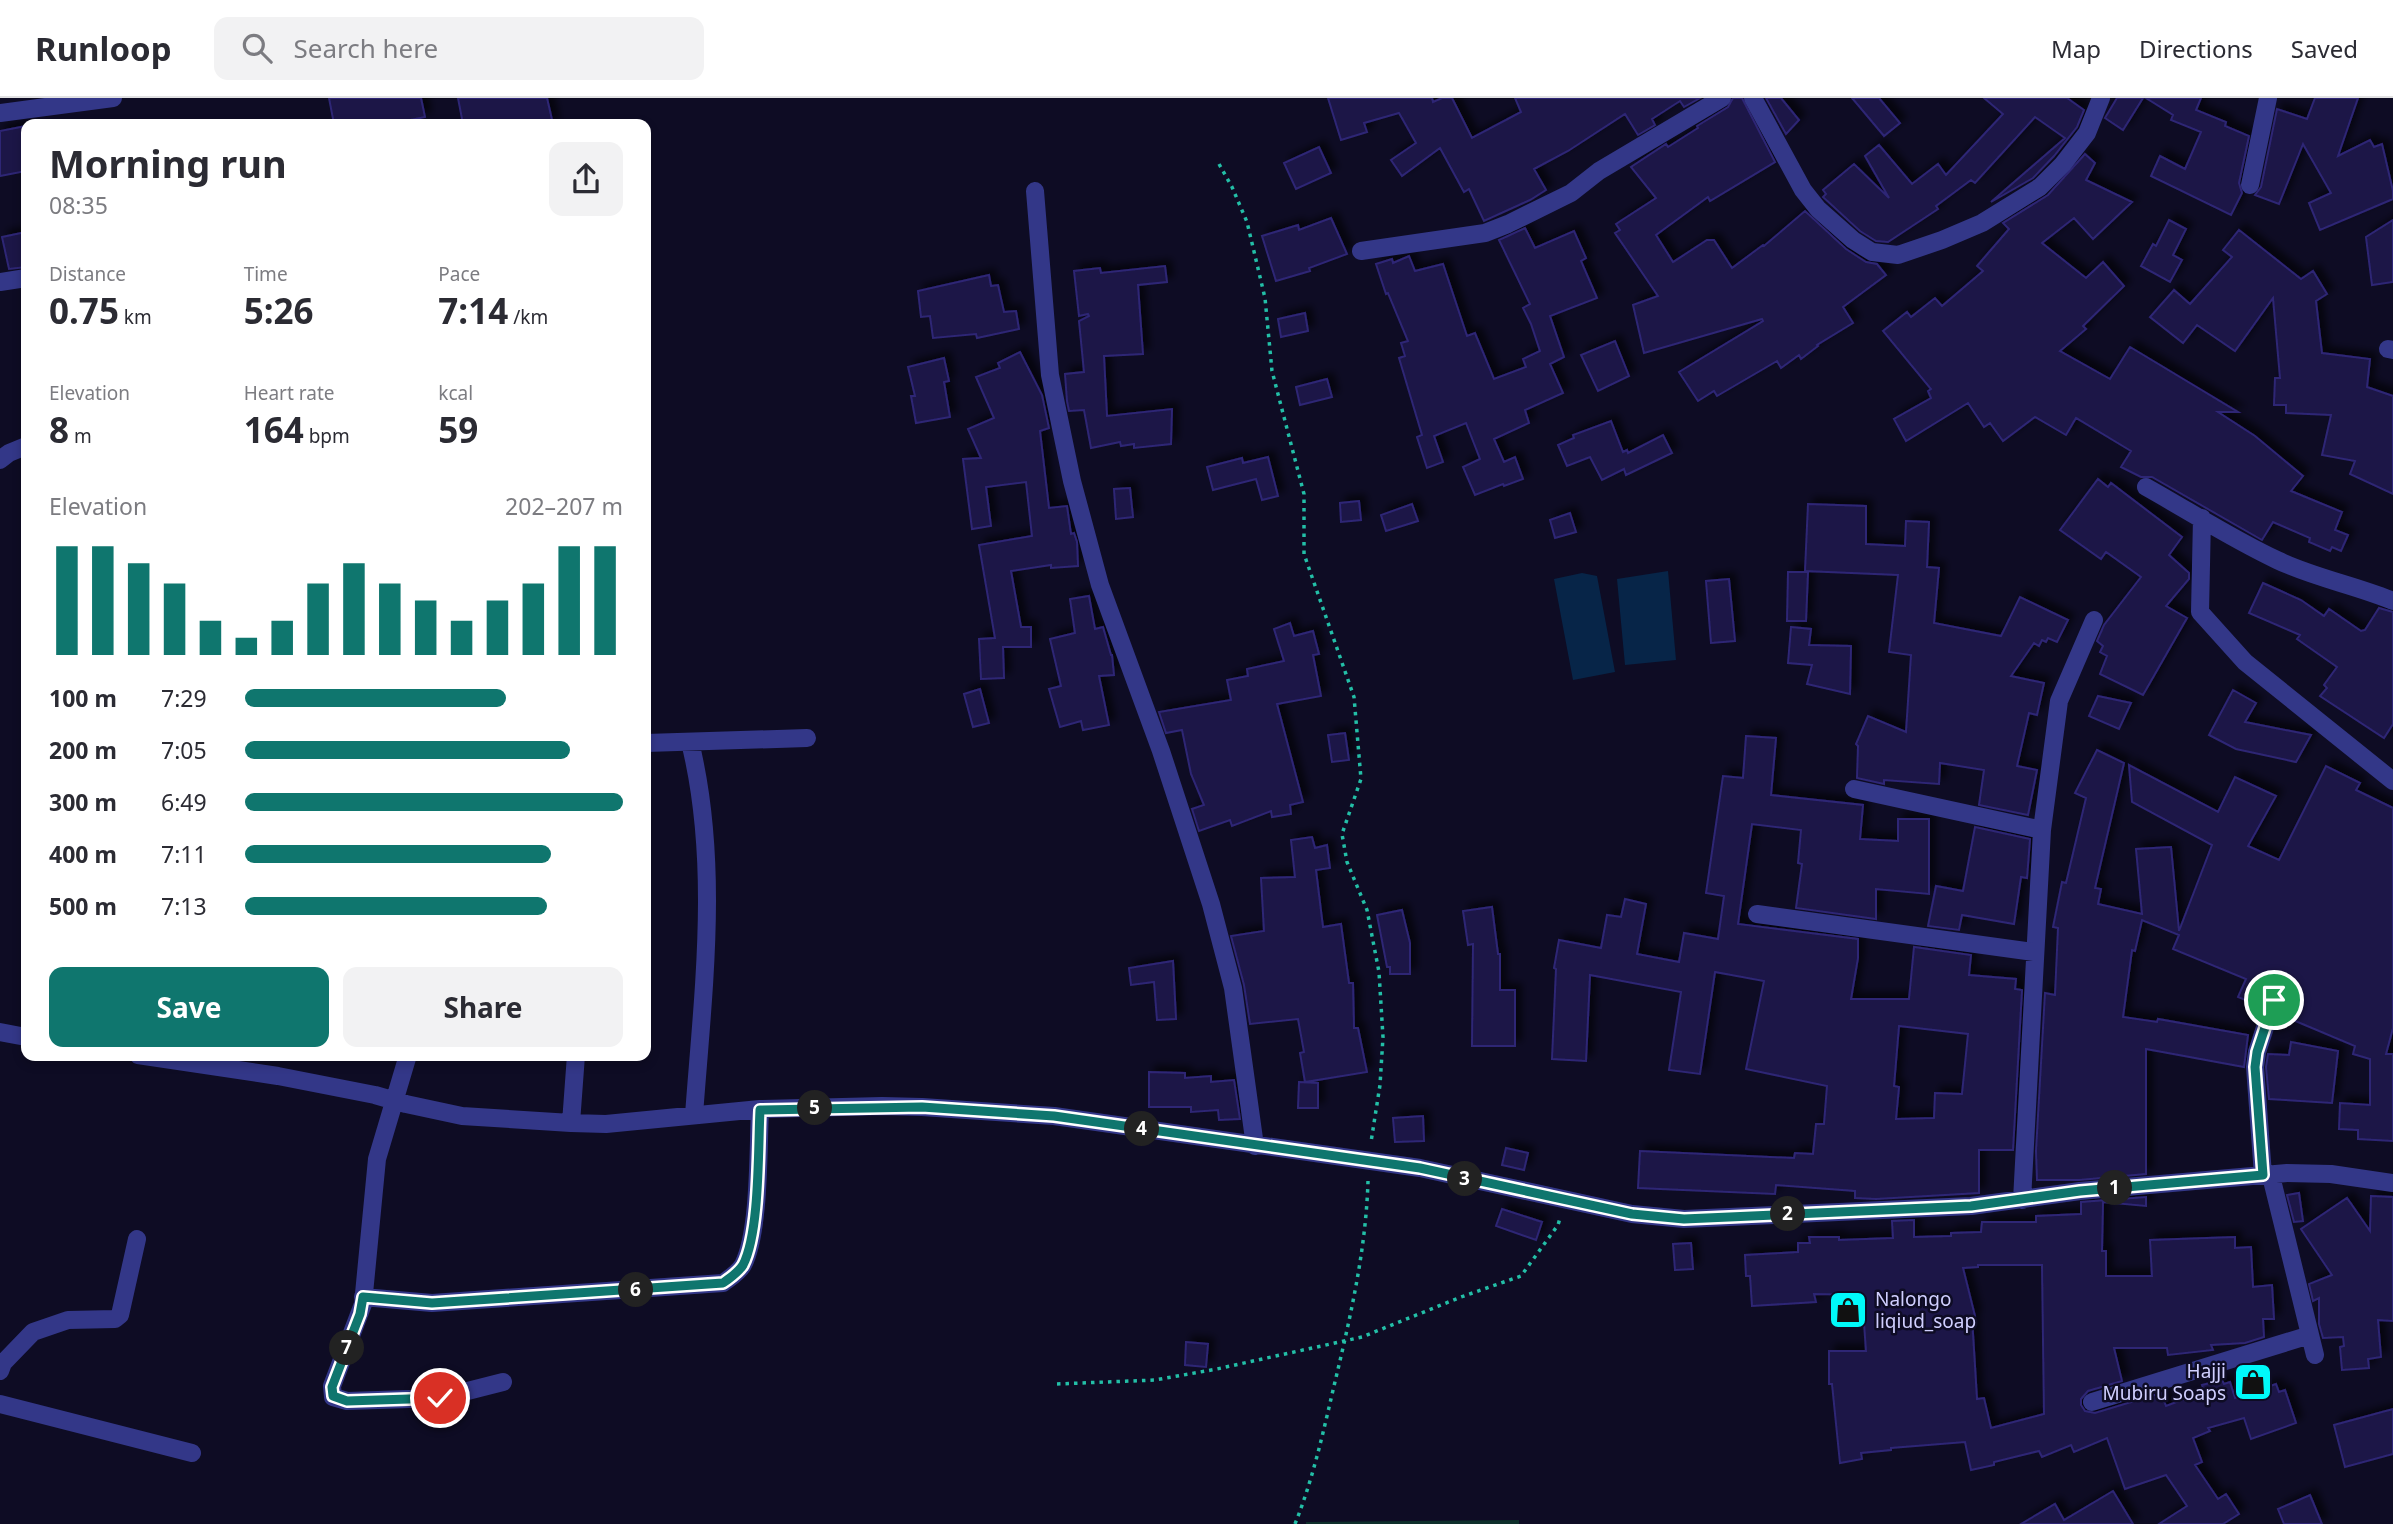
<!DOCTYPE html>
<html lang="en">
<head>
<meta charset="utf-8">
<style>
  body { margin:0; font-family:"Noto Sans",sans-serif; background:#f2f2f3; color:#2b2b33; height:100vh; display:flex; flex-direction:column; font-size:26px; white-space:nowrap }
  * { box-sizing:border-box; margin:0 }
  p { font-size:23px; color:#7c7c81 }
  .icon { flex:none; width:38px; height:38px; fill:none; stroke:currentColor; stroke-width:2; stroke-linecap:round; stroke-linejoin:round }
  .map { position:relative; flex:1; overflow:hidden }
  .side { position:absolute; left:21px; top:21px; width:630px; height:942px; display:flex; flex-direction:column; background:#fff; border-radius:14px; box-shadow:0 4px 10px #0003 }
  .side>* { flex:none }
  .pin { position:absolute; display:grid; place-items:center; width:60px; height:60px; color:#fff; margin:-30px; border:4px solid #fff; border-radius:50%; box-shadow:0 2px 7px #0007 }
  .km { position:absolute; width:35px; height:35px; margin:-18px; border-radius:50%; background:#222; color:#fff; font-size:19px; line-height:35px; text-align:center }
  .round { display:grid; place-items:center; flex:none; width:74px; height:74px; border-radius:14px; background:#f2f2f3 }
  .head { display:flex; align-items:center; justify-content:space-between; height:119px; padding:0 28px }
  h1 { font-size:38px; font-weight:700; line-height:52px }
  .metrics { display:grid; grid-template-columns:repeat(3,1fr); gap:10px; height:119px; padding:7px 28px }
  .metrics div { display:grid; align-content:center }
  .metrics b { font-size:35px; font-weight:700 }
  .metrics small { font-size:19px; font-weight:400 }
  .metrics p { font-size:19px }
  .chart { height:196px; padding:14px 28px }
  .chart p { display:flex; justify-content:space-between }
  .chart svg { width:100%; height:126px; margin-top:7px; stroke:#0f766e; stroke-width:6 }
  .primary-button { display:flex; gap:14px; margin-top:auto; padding:14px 28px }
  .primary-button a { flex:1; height:80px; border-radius:14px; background:#0f766e; color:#fff; font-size:28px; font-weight:700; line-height:80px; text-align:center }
  .primary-button a+a { background:#f2f2f3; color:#2b2b33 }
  ul { padding:0 28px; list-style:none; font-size:23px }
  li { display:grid; grid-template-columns:112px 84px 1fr; align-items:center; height:52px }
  li i { height:18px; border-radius:9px; background:#0f766e }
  header { display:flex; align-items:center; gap:42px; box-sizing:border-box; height:98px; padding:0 35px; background:#fff; border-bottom:2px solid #e1e1e2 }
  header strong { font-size:33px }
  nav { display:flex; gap:38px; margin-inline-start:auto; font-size:24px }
  .search { width:490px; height:63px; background:#f2f2f3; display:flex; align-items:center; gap:18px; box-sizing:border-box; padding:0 24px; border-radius:14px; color:#7c7c81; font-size:26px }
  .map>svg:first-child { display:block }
  .green { fill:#0e2f2b }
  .water { fill:#072548 }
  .building { fill:#1c1647; stroke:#2e2675; stroke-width:2; fill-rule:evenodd; filter:url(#shadow) }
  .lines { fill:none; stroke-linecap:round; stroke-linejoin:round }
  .path { stroke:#23bfa7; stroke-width:3.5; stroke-dasharray:3.5 5; stroke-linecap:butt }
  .street { stroke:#333788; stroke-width:18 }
  .route-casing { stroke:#fff; stroke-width:14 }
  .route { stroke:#0f766e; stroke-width:9 }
  .labels { text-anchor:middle; stroke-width:5; stroke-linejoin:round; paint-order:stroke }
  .poi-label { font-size:19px; fill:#d0cfff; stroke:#0e0c24; text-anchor:start }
</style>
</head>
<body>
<header>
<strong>Runloop</strong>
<div class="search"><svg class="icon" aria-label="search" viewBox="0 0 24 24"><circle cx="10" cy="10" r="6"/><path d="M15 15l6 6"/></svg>Search here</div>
<nav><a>Map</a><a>Directions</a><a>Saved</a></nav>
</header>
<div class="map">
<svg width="2393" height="1426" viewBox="0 0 2393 1426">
  <defs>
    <filter id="shadow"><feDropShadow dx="6" dy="-6" stdDeviation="3.5" flood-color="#0009"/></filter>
  </defs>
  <rect width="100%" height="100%" fill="#0e0c24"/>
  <path class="green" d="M1519,1422V1426H1306V1424Z"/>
  <path class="water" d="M1668,473L1676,562L1625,567L1617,481Z
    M1582,475L1597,478L1615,574L1573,582L1554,481Z"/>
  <path class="building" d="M329,0H421L425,19L391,26H334Z
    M458,0H547L553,26H463Z
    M1328,0H1432L1433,4L1442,0H1452L1472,40L1521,14L1515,0H1700L1684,9L1680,3L1652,21L1655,27L1638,37L1625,16L1568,53L1534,71L1546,92L1530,102L1484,123L1469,91L1464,94L1440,50L1402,78L1391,62L1416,45L1399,15L1364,25L1367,34L1341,42Z
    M1733,0H1742L1775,64L1710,103L1708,99L1656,137L1673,164L1707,142H1714L1732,170L1763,147L1764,148L1805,113L1846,151L1866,164L1877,166L1886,177L1843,209L1853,225L1817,247L1818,248L1801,261L1799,257L1781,270L1777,263L1717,298L1714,293L1698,303L1679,274L1763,223L1762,221L1644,255L1633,207L1658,198L1615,135L1620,132L1616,126L1656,100L1631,69L1666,46L1668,49L1698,30L1697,28L1728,9Z
    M1766,0H1781L1799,22L1786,36Z
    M1852,0H1879L1900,25L1884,38Z
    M1984,0H2067L2084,12L2077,29L2054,58L2033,80L1991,104L2065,40L2035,19L1975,85L1971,82L1936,108L1938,111L1888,144L1876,143L1860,133L1823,99L1826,96L1823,92L1854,66L1889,100L1865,58L1879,47L1912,86L1938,66L1946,77L2003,16Z
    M2117,0H2143L2123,32L2105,20Z
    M2146,0H2201L2196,12L2226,24L2225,28L2249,38L2239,85L2242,95L2231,117L2151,78L2160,58L2185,71L2201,34L2171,22L2173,17Z
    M2315,0H2358L2338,58L2370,42L2374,49L2382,46L2393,93V101L2320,132L2309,105L2331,95L2303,46L2279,106L2255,97L2261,89L2277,11L2307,21Z
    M26,28V73L0,78V33Z
    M1319,49L1331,75L1296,91L1284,65Z
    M2085,56L2095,65L2086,82L2132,104L2093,141L2074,120L2042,145L2086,180L2103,164L2124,188L2083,228L2086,231L2060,253L2110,281L2130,249L2238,314H2218L2255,338L2303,378L2291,393L2342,414L2335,432L2348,437L2341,453L2332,449L2330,453L2309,444L2310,440L2273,424L2262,442L2152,379H2141L2121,369L2131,353L2076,320L2066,337L2035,319L2003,343L1990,325L1984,329L1968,305L1906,343L1894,321L1931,300L1928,293L1931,291L1883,233L1907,214L1911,219L1935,200L1942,208L1983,173L1977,168L2009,131L2003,125L2048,97Z
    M1331,120L1347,156L1309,170L1310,173L1276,183L1262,138L1298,127L1299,132Z
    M2169,122L2186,131L2173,157L2182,162L2170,184L2141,168L2153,146L2156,148Z
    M2393,122V184L2372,187L2366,139Z
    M1525,130L1535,150L1574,133L1586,160L1581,163L1597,200L1550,218L1564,259L1550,266L1563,295L1525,312L1529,325L1494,341L1504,364L1515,359L1523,381L1504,388L1503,386L1475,397L1463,369L1480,361L1466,325L1434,338L1443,364L1427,370L1417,339L1422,337L1399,260L1405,258L1401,245L1408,243L1388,195L1386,196L1376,166L1392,161L1393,165L1409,158L1415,173L1443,166L1467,238L1475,235L1494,281L1526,269L1523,261L1540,253L1531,226L1523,210L1530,206L1499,142Z
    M2239,132L2301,181L2313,173L2327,196L2316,203L2322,255L2370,261L2367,289L2393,298V396L2350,376L2355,363L2322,357L2331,317L2286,315V307H2274L2275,280H2280L2273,200L2235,253L2197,227L2183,245L2150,219L2174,192L2190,206L2232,159L2223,152Z
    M26,134V169L9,171L2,139Z
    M1165,168L1167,184L1138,187L1143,256L1104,258L1107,318L1172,311L1171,346L1134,350V346L1121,348L1120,344L1091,350L1084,312L1069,313L1067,303L1065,276L1084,274L1079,223L1089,218L1088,216L1079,218L1074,173L1100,170L1101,175Z
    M989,177L991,188L998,187L1004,214L1016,213L1019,231L977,240L976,236L933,240L930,218L921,219L918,193Z
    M1305,215L1308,233L1281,239L1278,221Z
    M1615,243L1629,278L1598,293L1581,257Z
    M1020,254L1042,297L1049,330L1040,333L1049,410L1067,408L1071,436L1074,435L1077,444L1078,468L1051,470V467L1011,473L1021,529H1031V549H1003L1004,580L981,581L979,541L995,540L979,447L1032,438L1026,384L986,389L991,428L972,431L963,361L981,360L968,331L994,320L976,279L1000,270L998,265Z
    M944,260L949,283L944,284L950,319L916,325L911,298H915L908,269Z
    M1327,281L1332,299L1300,307L1296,289Z
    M1611,323L1623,354L1627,352L1628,355L1663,337L1672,355L1626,377L1624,371L1602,382L1590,359L1567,368L1558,347L1574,340L1573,337Z
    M1268,359L1278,398L1262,402L1256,381L1213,392L1207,369L1242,360L1243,365Z
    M2098,381L2108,389L2111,385L2182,439L2169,457L2189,475V481L2166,508L2187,520L2143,597L2100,576L2107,558L2100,554L2103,548L2097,543L2104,527L2141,479L2106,454L2101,461L2060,432Z
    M1130,390L1133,419L1116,421L1114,391Z
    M1359,403L1361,422L1341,424L1340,405Z
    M1412,406L1418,423L1386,433L1381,417Z
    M1808,406L1866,408V446L1905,448L1906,423L1929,424L1927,469L1939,470L1934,525L2001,538L2020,499L2068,522L2057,544L2048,540L2046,544L2042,542L2039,548L2034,545L2011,578L2044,585L2037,617L2029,615L2017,668L2037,672L2028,717L1979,707L1984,672L1940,665L1939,686L1884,682V686L1857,680L1858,648L1856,646L1868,618L1906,634L1911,557L1889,554L1898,477L1805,473Z
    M1570,415L1576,434L1555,440L1550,422Z
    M1788,474H1808L1806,523H1787Z
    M1729,481L1735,543L1711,545L1706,483Z
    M2263,485L2301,502L2324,518L2329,511L2361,533L2365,532L2379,510L2393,514V626L2384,640L2320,598L2327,590L2324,587L2337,569L2297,541L2300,537L2249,515Z
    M1089,498L1095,531L1103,529L1111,557H1112L1114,577L1099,578L1109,627L1083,632L1081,623L1060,629L1049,591L1061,588L1050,541L1075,535L1070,501Z
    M1290,525L1294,538L1313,533L1319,556L1313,557L1321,598L1277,606L1303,704L1290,707L1291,716L1272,719L1271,713L1232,728L1230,722L1199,733L1192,711L1204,707L1191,676L1182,632L1166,635L1159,614L1231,602L1227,582L1248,578L1247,571L1284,563L1274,531Z
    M1791,529L1811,531L1809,547L1851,548L1850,596L1807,586L1812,567L1788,565Z
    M980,591L989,625L973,629L964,596Z
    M2233,592L2256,605L2245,624L2311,637L2296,664L2236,651L2209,637Z
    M2098,598L2131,605L2119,631L2089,618Z
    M1345,635L1349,662L1332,664L1328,637Z
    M1746,638L1776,640L1771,697L1863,707L1860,741L1898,743V721H1929V796L1876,791V821L1796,810L1802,766L1798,765L1801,732L1752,726L1738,826L1858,841V860L1851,901H1909L1914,849L1971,857L1969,877L2016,881L2015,891L2022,892L2013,1052H1979V1095L1876,1101L1855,1100V1093L1776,1087L1775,1096L1638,1090L1640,1053L1794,1060L1795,1055L1813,1056L1816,1026H1824L1827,988L1746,971L1764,883L1715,874L1700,976L1669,972L1681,894L1590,877L1586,963L1552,961L1556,871L1554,870L1559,842L1601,850L1607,817L1621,819L1625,801L1646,806L1637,856L1679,864L1684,835L1718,841L1724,798L1706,795L1723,678L1743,680ZM1899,928L1968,936L1962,996L1935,995L1934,1020L1896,1021L1899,989L1894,988Z
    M2097,652L2124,665L2095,790L2101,791L2098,806L2142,816L2136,751L2171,749L2179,833L2212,747L2132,704L2129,667L2218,714L2235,679L2276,698L2248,748L2279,762L2326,668L2360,685L2356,692L2393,710V930L2386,956H2393V1043L2358,1041V1032L2339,1031L2340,1005L2370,1007V961L2353,956L2355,948L2293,922L2294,912L2283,910L2285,899L2278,891H2271L2266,894L2260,908L2238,899L2246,881L2173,851L2179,837L2142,822L2135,853L2132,852L2123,919L2157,924L2158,921L2248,937L2244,969L2146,951V1076L2079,1082H2037L2036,1053L2045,895L2055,897L2058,830L2053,829L2062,784L2066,785L2086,700L2075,695Z
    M1975,729L2030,741L2027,780L2021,779L2014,826L1962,817L1959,832L1928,828L1936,788L1963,793Z
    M1312,739L1315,750L1327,747L1330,770L1316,772L1323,829L1341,826L1349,885H1353L1354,930H1358L1367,974L1305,984L1300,955L1304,954L1298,921L1250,926L1244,887L1231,838L1264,833L1261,780L1295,779L1291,742Z
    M1492,809L1498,856H1500V892H1515V948H1472L1473,846L1468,847L1463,813Z
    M1402,812L1410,845V876H1390V869H1387L1377,817Z
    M1173,863L1176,921L1157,922L1154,884L1131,887L1129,870Z
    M2291,944L2338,953L2332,1005L2269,1001L2266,969L2268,956L2289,957Z
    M1149,974L1185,975V980L1211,978V984L1234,982L1240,1021L1219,1022L1218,1012L1191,1014V1009H1149Z
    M1299,984L1318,985V1010H1298Z
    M1423,1018L1424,1043L1395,1044L1393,1020Z
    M1506,1050L1528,1055L1524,1072L1502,1067Z
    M2299,1095L2303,1123L2294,1124L2287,1097Z
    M2371,1098L2393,1099V1223L2378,1222L2381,1259L2368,1261L2369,1270L2342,1272L2340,1249L2344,1248L2343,1239L2323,1240L2319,1226V1200L2313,1203L2309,1186L2332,1177L2301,1131L2347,1100L2370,1133Z
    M2146,1099V1108L2103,1104L2102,1153H2106V1178H2152L2150,1142L2235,1139V1150L2251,1149L2253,1189L2272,1187L2274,1221H2263L2264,1239L2245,1245L2211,1247L2213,1252L2168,1257L2167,1250H2114L2122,1283L2088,1293L2081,1301V1307L2085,1313L2095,1315L2161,1295L2166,1308L2204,1294L2202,1287L2222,1282L2224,1286L2230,1284L2235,1300L2276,1286L2279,1294L2285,1292L2296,1325L2251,1341L2244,1320L2208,1330L2210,1333L2193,1340L2202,1364L2195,1367L2218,1401L2226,1396L2239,1416L2223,1426H2159L2187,1408L2166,1377L2125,1391L2107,1340L2074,1354L2071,1347L2042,1359L2039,1353L1994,1364V1367L1971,1372L1965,1344L1891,1350V1352L1861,1355L1862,1361L1840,1365L1832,1286H1829V1253H1866L1862,1197L1814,1196L1816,1204L1752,1208L1750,1178H1746L1745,1157L1798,1154V1145H1810L1809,1139H1839V1142L1893,1140L1892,1123L1914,1122V1139L1951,1138V1135L1981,1134L1982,1124H2036V1118L2081,1116V1104ZM1978,1167H2042L2044,1316L1991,1330L1984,1300L1977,1301L1972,1219L1975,1218L1963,1170L1978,1169Z
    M1502,1111L1542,1124L1536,1142L1496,1128Z
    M1691,1145L1693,1171L1675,1172L1673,1146Z
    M1186,1244L1208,1246L1206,1269L1185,1267Z
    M2393,1311V1356L2345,1369L2334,1327Z
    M2113,1393L2133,1426H2021L2055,1406L2064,1422Z
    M2310,1397L2322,1426H2284L2278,1411Z"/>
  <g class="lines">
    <path class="path" d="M1219,66L1232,89L1247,124L1265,200L1272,273L1304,396V456L1354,599L1361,681L1342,736L1347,764L1367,812L1379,874L1383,939L1380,987L1371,1044
      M1057,1286L1155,1282L1217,1271L1362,1239L1461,1199L1521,1178L1558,1127L1560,1120
      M1295,1426C1313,1381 1323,1335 1334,1288C1350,1221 1366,1152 1368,1083"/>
    <path class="street" d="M1753,0L1803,92L1818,111L1853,142L1872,154L1898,157L1942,142L1982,125L2040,89L2063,66L2087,35L2101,0
      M0,15L113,0
      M2250,87L2268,0
      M1035,93L1050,277L1072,383L1100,487L1161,653L1211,806L1233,890L1255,1048
      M1361,153L1485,135L1508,126L1571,95L1599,73L1722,0
      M0,184L26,180
      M2388,251L2393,252
      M0,362L9,355L26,348
      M2146,389C2189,413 2232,441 2277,462C2314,480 2355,487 2393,503
      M2202,420L2200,514L2245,564L2393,683
      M690,644C720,766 703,894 694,1017
      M646,645L807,640
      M1854,691L2042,732
      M1757,816L2034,854
      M0,934L26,939
      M138,957L278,978L375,997L406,1006L462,1018L571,1025L606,1026L760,1011L882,1008L922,1009L1054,1018L1420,1070L1632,1116L1684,1121L1971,1108L2080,1093L2287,1075L2331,1076L2393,1085
      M408,957L377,1061L363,1206L332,1288L333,1299L347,1303L440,1300L503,1284
      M571,1025L576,957
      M2263,1077L2255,969L2257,954L2274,902
      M2271,1078L2315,1257
      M2022,1102L2042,732L2059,603L2094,522
      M363,1199L432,1205L723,1185C731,1179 738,1175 743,1167C760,1134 758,1050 760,1011
      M0,1273L3,1265L33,1234L68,1222L115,1221L120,1217L137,1141
      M2092,1304L2310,1237
      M0,1306L192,1355"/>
  </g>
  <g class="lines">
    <defs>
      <path id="route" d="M440,1300L347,1303L333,1298L332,1289L360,1216L363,1199L432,1205L723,1185C731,1179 738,1175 743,1167C760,1134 758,1050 760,1012L922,1009L1054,1018L1420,1070L1632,1116L1684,1121L1971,1108L2080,1093L2263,1077L2255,969L2257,954L2274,902"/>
    </defs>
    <use href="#route" class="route-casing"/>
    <use href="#route" class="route"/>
  </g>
  <defs>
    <symbol id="shop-square" viewBox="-11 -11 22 22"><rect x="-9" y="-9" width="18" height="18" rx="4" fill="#00f9fa" stroke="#0e0c24"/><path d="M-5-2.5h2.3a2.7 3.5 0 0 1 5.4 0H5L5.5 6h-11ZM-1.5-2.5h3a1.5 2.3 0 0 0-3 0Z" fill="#111"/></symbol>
  </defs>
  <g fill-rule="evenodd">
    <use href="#shop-square" x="1826" y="1190" width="44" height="44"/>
    <use href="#shop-square" x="2231" y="1262" width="44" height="44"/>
  </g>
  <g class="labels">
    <g class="poi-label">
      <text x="1875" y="1208">Nalongo<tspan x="1875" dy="22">liqiud_soap</tspan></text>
      <text x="2226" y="1280" text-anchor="end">Hajji<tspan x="2226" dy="22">Mubiru Soaps</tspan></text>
    </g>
  </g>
</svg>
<div class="pin" style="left:2274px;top:902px;background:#1e9e55"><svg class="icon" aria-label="arrive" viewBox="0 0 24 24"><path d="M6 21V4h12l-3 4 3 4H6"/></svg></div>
<div class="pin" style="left:440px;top:1300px;background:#d93025"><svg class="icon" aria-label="check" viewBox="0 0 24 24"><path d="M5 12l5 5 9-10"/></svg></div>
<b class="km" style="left:2115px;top:1090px">1</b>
<b class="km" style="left:1788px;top:1116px">2</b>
<b class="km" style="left:1465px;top:1081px">3</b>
<b class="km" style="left:1142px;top:1031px">4</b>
<b class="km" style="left:815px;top:1010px">5</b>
<b class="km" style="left:636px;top:1192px">6</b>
<b class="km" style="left:347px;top:1250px">7</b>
<section class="side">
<div class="head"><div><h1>Morning run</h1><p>08:35</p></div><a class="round"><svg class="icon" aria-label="share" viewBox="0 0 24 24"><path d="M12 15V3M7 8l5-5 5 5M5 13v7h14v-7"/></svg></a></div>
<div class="metrics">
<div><p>Distance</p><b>0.75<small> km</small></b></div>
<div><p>Time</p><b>5:26</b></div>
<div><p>Pace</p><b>7:14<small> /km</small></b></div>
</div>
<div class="metrics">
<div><p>Elevation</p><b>8<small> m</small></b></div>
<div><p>Heart rate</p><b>164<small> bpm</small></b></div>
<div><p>kcal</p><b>59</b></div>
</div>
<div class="chart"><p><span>Elevation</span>202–207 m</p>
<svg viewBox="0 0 160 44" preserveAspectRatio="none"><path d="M5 44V6M15 44V6M25 44V12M35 44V19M45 44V32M55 44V38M65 44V32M75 44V19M85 44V12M95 44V19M105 44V25M115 44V32M125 44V25M135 44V19M145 44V6M155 44V6"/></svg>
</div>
<ul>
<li><b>100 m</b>7:29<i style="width:69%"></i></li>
<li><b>200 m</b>7:05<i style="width:86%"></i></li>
<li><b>300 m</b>6:49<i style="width:100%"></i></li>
<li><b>400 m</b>7:11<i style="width:81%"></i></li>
<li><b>500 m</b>7:13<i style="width:80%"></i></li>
</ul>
<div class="primary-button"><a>Save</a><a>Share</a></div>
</section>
</div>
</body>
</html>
